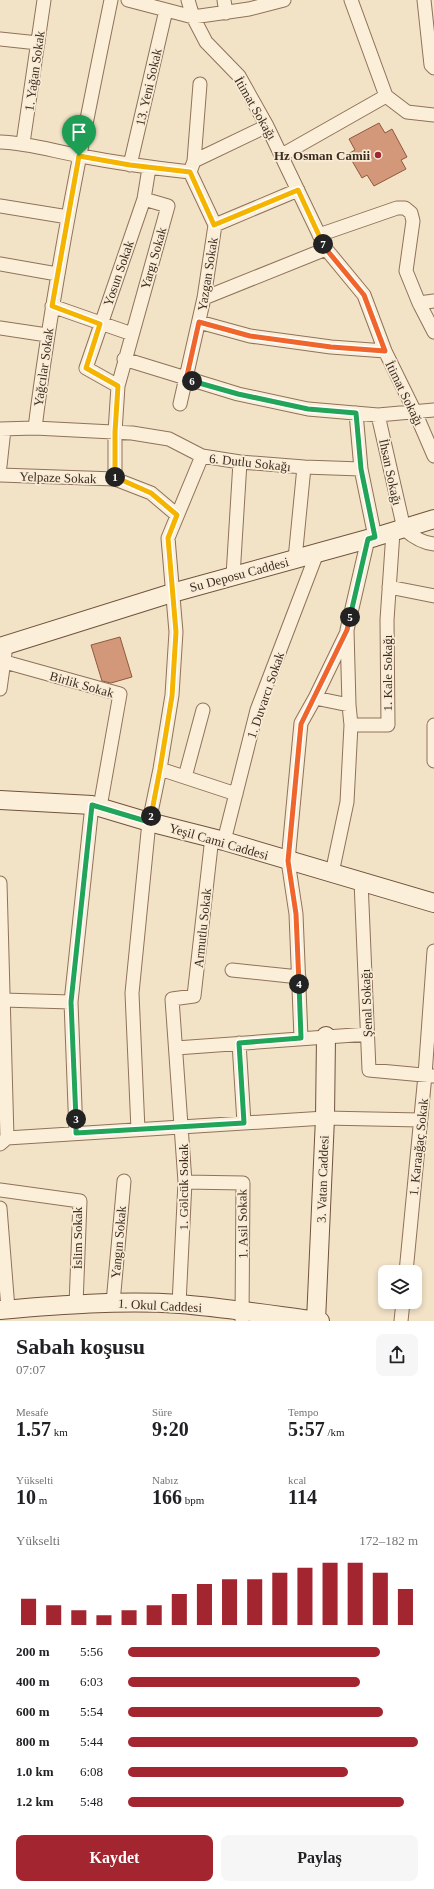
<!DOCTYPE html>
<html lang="tr">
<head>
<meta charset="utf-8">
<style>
  body { margin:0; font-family:"Times New Roman",serif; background:#f6f6f6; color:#202124; height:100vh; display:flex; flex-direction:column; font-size:15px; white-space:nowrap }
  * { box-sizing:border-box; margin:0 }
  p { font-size:13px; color:#757577 }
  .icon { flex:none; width:22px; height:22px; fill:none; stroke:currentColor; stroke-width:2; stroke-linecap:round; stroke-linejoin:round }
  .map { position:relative; height:1321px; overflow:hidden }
  .sheet { display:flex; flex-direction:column; background:#fff; flex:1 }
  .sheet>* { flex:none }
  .controls { position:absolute; left:378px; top:1265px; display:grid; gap:8px }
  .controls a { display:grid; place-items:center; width:44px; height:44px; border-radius:8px; background:#fff; box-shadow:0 2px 6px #0003; font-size:20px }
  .pin { position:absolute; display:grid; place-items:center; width:34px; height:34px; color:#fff; margin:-41px -17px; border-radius:50% 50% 50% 0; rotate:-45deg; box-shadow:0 0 4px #0007 }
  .pin .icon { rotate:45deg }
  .km { position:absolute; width:20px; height:20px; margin:-10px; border-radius:50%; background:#222; color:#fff; font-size:11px; line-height:20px; text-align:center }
  .round { display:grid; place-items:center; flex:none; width:42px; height:42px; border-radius:8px; background:#f6f6f6 }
  .overview { display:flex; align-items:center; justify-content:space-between; height:68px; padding:0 16px }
  h1 { font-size:22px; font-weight:800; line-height:30px }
  .stats { display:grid; grid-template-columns:repeat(3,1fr); gap:6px; height:68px; padding:4px 16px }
  .stats div { display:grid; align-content:center }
  .stats b { font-size:20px; font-weight:800 }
  .stats small { font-size:11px; font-weight:400 }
  .stats p { font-size:11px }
  .chart { height:112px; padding:8px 16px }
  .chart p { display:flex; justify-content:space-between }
  .chart svg { width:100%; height:72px; margin-top:4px; stroke:#a3252f; stroke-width:6 }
  .button { display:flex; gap:8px; margin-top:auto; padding:8px 16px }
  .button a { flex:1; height:46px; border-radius:8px; background:#a3252f; color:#fff; font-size:16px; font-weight:800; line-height:46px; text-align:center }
  .button a+a { background:#f6f6f6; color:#202124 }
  ul { padding:0 16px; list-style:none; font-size:13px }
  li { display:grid; grid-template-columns:64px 48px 1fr; align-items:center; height:30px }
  li i { height:10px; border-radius:5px; background:#a3252f }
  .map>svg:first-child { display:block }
  .building { fill:#d29879; stroke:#90593e }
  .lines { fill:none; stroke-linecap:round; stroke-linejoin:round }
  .minor-casing { stroke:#8f725a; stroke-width:15 }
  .secondary-casing { stroke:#71533d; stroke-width:20 }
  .minor { stroke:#fbefda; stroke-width:13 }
  .secondary { stroke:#fbefda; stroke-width:18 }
  .split-1-casing { stroke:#fff; stroke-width:8 }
  .split-2-casing { stroke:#fff; stroke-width:8 }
  .split-3-casing { stroke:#fff; stroke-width:8 }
  .split-4-casing { stroke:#fff; stroke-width:8 }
  .split-5-casing { stroke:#fff; stroke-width:8 }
  .split-6-casing { stroke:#fff; stroke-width:8 }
  .split-7-casing { stroke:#fff; stroke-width:8 }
  .split-8-casing { stroke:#fff; stroke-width:8 }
  .split-1 { stroke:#f5b400; stroke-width:5 }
  .split-2 { stroke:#f5b400; stroke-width:5 }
  .split-3 { stroke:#22a559; stroke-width:5 }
  .split-4 { stroke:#22a559; stroke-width:5 }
  .split-5 { stroke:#f0652b; stroke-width:5 }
  .split-6 { stroke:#22a559; stroke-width:5 }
  .split-7 { stroke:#f0652b; stroke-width:5 }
  .split-8 { stroke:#f5b400; stroke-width:5 }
  .poi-dot { fill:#a3252f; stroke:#f8ecd6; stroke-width:1.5 }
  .labels { text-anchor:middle; stroke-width:3.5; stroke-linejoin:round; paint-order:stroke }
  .street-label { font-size:13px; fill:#3e2c1f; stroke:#f8ecd6 }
  .poi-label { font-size:13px; font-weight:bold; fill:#3e2c1f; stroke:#f8ecd6; text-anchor:end }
</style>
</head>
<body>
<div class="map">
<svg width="434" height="1321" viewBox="0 0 434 1321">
  <rect width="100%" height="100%" fill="#f2e2c6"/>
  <path class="building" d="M379,123L385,133L392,129L407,157L401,160L406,169L374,186L367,175L362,178L348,154L355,150L349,139Z
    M120,637L132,677L111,683L102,681L91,645Z"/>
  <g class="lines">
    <defs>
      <path id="minor" d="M128,0L193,17L249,9L284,0
        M188,0L193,17L206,42L239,76L267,126L326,249L364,295L385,351L415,412L434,456
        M224,0L226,13
        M351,0L386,96
        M424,0L431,65L434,68
        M0,39L38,43
        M386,96L407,112L434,115
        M0,142C29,143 53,151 81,156C117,163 153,168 190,172L194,161L267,126
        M23,143L44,0
        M282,155L386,96
        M194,161L200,84
        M130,165L166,10
        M0,206L68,217
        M215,225L298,190
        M319,235L397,208H405L411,213L413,221L406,271L419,303L434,332
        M0,264L57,274
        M204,298L326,249
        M419,303L434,301
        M52,306L132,334
        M199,322L250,336L331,347L385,351
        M0,328L47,335
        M124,359L238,394L308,409L378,415L434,410
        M118,386L168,206L144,199
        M180,404L204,298L215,225L190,172
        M356,413L361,469L375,537
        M378,415L404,529C413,537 422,543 434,544
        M35,428C53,284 82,142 111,0
        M0,429L35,428L132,433L169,439L202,456L240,462L304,467L361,469
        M0,466L4,429
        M0,475L115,479L151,493L177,515
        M115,479V432L118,386L86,368L144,199L149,168
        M295,559L304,467
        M233,576L240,462
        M389,587L434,596
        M346,634L315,698L349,705L351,725
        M5,662L120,694L100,807
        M0,689L5,653
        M349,705L347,630L368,539
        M434,725V761
        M160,769L236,794
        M185,777L203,710
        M224,841L257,710L317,553
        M332,873L347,802L351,725H388L387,620L393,532
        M361,881L369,1070L434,1076
        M0,883L7,1138
        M232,970L299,977
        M3,1000L71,1002
        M301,1038L296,914L288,861L301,723L315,698
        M239,1043L244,1123
        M176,1048L368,1034
        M138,1130L132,993L149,822L160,769L172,695L176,632L168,538L202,456
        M76,1133L71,1002L92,805
        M0,1144L7,1138L325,1118L420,1120
        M185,1182L243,1183L242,1321
        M0,1190L80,1201L76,1305
        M0,1208L8,1309
        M406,1272L425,1075L434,951
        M113,1303L124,1181
        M179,1304L185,1182L172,999L194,996L212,837
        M401,1321L403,1302"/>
      <path id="secondary" d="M0,647L172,593L375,537L434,519
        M0,800L92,805L149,822L224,841L434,903
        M0,1310C60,1305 120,1300 180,1304C227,1308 273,1315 320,1321
        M316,1321L325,1118L326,1036"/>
    </defs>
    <use href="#minor" class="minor-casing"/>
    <use href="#secondary" class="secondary-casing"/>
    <use href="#minor" class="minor"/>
    <use href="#secondary" class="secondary"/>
  </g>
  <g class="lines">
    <defs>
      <path id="split-1" d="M79,156L52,306L100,324L86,368L118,386L115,432V477"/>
      <path id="split-2" d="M115,477L151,493L177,515L168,538L176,632L172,696L160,769L151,816"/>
      <path id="split-3" d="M76,1119L71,1002L92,805L149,822L151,816"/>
      <path id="split-4" d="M76,1119V1133L244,1123L239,1043L301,1038L299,984"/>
      <path id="split-5" d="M299,984L296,914L288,861L301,724L347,630L350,617"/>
      <path id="split-6" d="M192,381L238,394L308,409L356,413L361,469L375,537L368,539L350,617"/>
      <path id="split-7" d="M192,381L186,380L199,322L250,336L331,347L385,351L364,295L326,249L323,244"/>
      <path id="split-8" d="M79,156L130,165L190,172L214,225L298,190L323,244"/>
    </defs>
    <use href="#split-1" class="split-1-casing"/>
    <use href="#split-2" class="split-2-casing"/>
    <use href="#split-3" class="split-3-casing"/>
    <use href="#split-4" class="split-4-casing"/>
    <use href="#split-5" class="split-5-casing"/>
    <use href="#split-6" class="split-6-casing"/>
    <use href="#split-7" class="split-7-casing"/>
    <use href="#split-8" class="split-8-casing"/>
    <use href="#split-1" class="split-1"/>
    <use href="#split-2" class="split-2"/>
    <use href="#split-3" class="split-3"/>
    <use href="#split-4" class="split-4"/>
    <use href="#split-5" class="split-5"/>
    <use href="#split-6" class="split-6"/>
    <use href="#split-7" class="split-7"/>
    <use href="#split-8" class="split-8"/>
  </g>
  <circle class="poi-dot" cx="378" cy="155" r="4"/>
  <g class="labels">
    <g class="street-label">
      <text transform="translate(34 71) rotate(-82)" y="5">1. Yağan Sokak</text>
      <text transform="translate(148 87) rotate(-77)" y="5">13. Yeni Sokak</text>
      <text transform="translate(256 108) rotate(60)" y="5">İtimat Sokağı</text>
      <text transform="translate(153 258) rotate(-74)" y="5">Yargı Sokak</text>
      <text transform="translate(118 273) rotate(-71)" y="5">Yosun Sokak</text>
      <text transform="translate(207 274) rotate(-81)" y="5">Yazgan Sokak</text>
      <text transform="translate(43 367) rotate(-82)" y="5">Yağcılar Sokak</text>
      <text transform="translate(405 393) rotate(64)" y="5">İtimat Sokağı</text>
      <text transform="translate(250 462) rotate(6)" y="5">6. Dutlu Sokağı</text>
      <text transform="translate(391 472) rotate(78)" y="5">İhsan Sokağı</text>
      <text transform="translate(58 477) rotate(2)" y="5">Yelpaze Sokak</text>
      <text transform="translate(239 574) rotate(-15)" y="5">Su Deposu Caddesi</text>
      <text transform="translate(387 673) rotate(-90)" y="5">1. Kale Sokağı</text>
      <text transform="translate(82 684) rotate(16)" y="5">Birlik Sokak</text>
      <text transform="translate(265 695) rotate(-71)" y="5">1. Duvarcı Sokak</text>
      <text transform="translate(219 841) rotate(16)" y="5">Yeşil Cami Caddesi</text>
      <text transform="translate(202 928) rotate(-84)" y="5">Armutlu Sokak</text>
      <text transform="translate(366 1003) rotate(-92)" y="5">Şenal Sokağı</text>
      <text transform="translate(418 1147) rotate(-84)" y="5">1. Karaağaç Sokak</text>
      <text transform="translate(322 1179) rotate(-88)" y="5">3. Vatan Caddesi</text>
      <text transform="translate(183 1187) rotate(-90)" y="5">1. Gölcük Sokak</text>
      <text transform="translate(242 1224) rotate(-91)" y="5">1. Asil Sokak</text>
      <text transform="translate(77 1238) rotate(-90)" y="5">İslim Sokak</text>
      <text transform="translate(118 1242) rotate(-85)" y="5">Yangın Sokak</text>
      <text transform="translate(160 1305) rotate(3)" y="5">1. Okul Caddesi</text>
    </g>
    <g class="poi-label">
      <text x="370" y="160">Hz Osman Camii</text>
    </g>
  </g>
</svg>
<div class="controls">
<a><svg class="icon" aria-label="layers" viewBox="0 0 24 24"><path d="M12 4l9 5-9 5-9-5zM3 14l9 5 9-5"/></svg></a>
</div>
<div class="pin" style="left:79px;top:156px;background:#1e9e55"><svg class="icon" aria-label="arrive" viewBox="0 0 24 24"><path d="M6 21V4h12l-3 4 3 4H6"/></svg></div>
<b class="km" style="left:115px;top:477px">1</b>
<b class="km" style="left:151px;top:816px">2</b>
<b class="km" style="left:76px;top:1119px">3</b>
<b class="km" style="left:299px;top:984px">4</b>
<b class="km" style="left:350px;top:617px">5</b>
<b class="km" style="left:192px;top:381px">6</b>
<b class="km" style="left:323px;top:244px">7</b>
</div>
<section class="sheet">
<div class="overview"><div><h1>Sabah koşusu</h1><p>07:07</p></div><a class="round"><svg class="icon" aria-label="share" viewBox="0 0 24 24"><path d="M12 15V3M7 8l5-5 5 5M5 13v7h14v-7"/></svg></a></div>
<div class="stats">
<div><p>Mesafe</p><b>1.57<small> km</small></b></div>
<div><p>Süre</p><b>9:20</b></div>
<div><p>Tempo</p><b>5:57<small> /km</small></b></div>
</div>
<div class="stats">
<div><p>Yükselti</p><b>10<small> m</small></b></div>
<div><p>Nabız</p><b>166<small> bpm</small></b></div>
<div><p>kcal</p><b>114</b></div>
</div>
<div class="chart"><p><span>Yükselti</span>172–182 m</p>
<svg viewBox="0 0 160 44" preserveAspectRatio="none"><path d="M5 44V28M15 44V32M25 44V35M35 44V38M45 44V35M55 44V32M65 44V25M75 44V19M85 44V16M95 44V16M105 44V12M115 44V9M125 44V6M135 44V6M145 44V12M155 44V22"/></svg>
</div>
<ul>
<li><b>200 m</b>5:56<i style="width:87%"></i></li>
<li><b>400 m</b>6:03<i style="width:80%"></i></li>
<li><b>600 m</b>5:54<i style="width:88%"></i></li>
<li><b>800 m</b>5:44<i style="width:100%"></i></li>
<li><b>1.0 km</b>6:08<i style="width:76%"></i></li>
<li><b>1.2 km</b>5:48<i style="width:95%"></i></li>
</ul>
<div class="button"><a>Kaydet</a><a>Paylaş</a></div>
</section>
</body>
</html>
